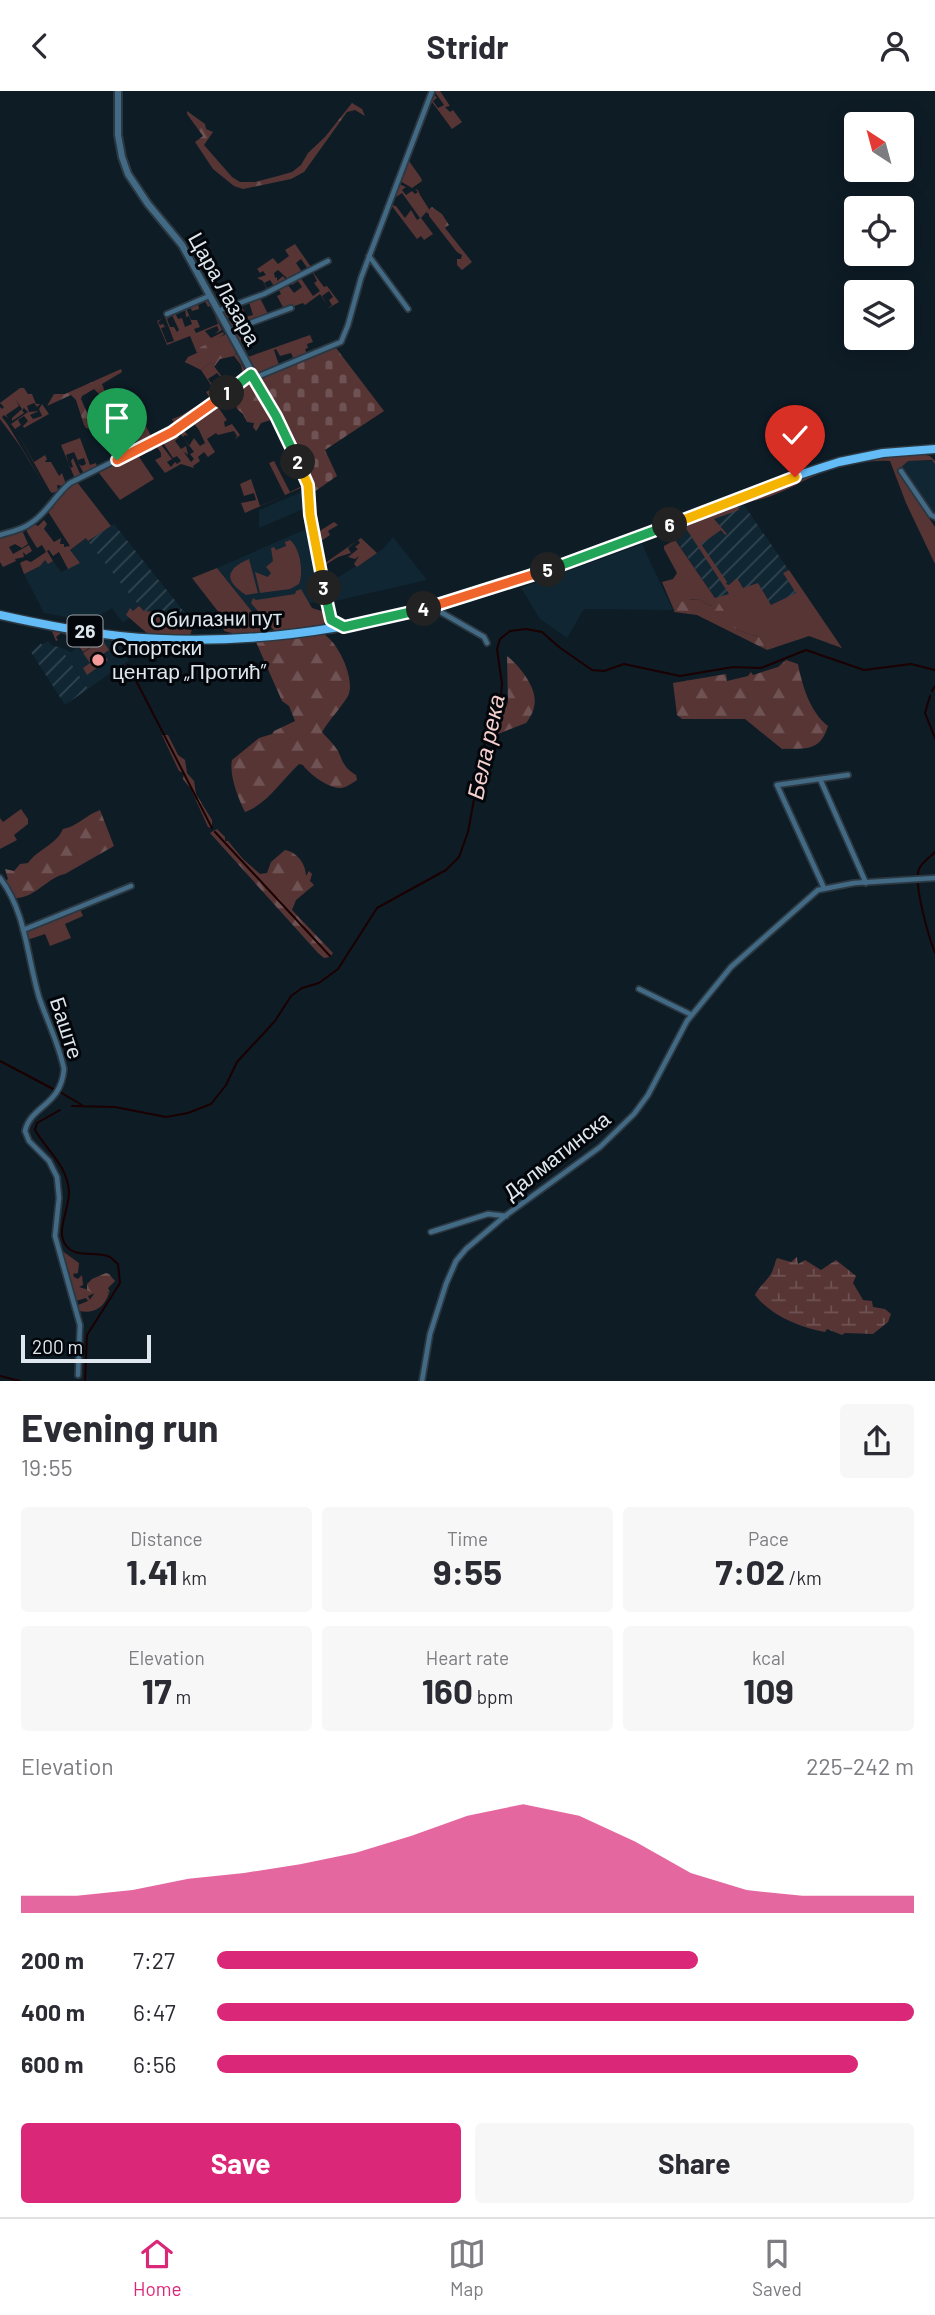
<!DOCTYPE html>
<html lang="en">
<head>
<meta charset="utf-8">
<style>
  body { margin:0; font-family:Barlow,sans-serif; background:#f7f7f7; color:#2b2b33; height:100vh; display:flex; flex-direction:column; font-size:26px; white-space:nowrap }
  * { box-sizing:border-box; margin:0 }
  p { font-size:23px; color:#7c7c81 }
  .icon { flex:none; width:38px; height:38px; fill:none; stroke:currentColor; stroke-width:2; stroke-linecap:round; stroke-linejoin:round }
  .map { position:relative; height:1290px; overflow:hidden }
  .sheet { display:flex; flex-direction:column; background:#fff; flex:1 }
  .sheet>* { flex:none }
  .needle { width:46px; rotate:324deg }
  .buttons { position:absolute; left:844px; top:21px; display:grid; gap:14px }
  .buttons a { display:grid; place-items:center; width:70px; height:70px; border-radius:7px; background:#fff; box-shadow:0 4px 18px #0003; font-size:35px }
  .scale { position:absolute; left:21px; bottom:18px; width:130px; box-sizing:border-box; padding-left:7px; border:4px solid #dee7ee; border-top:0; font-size:19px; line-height:24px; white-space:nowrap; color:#dee7ee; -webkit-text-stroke:5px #03060a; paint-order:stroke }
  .pin { position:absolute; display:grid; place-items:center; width:60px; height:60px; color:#fff; margin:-72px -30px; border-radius:50% 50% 50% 0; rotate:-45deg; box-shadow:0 0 7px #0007 }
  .pin .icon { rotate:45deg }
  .km { position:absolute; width:35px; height:35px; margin:-18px; border-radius:50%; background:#222; color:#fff; font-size:19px; line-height:35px; text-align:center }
  .round { display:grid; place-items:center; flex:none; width:74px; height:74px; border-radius:7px; background:#f7f7f7 }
  .summary { display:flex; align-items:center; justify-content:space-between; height:119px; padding:0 21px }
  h1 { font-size:38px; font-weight:700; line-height:52px }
  .stats { display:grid; grid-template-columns:repeat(3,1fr); gap:10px; height:119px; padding:7px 21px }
  .stats div { display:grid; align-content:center; border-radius:7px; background:#f7f7f7; text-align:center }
  .stats b { font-size:35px; font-weight:700 }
  .stats small { font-size:19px; font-weight:400 }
  .stats p { font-size:19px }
  .chart { height:196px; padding:14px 21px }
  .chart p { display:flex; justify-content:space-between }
  .chart svg { width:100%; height:126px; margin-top:7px; fill:#db2777; opacity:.7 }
  .primary-button { display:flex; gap:14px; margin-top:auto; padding:14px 21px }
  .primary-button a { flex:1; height:80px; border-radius:7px; background:#db2777; color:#fff; font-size:28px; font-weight:700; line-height:80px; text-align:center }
  .primary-button a+a { background:#f7f7f7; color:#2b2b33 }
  ul { padding:0 21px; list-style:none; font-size:23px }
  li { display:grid; grid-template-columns:112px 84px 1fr; align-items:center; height:52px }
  li i { height:18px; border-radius:9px; background:#db2777 }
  header { display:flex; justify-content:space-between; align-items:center; height:91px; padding:0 21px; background:#fff; font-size:32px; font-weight:700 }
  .menu { display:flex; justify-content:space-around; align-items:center; height:98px; border-top:2px solid #e1e1e2; background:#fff; font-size:19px; color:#7c7c81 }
  .menu a { display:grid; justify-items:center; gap:4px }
  .menu .selected { color:#db2777 }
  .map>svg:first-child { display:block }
  .built { fill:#102633 }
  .industrial { fill:url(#industrial-furrows) }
  .grass { fill:#573535 }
  .forest { fill:url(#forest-firs) }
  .wetland { fill:url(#wetland-marsh) }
  .cemetery { fill:url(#cemetery-stones) }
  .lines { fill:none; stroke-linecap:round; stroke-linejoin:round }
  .stream { stroke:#1b0001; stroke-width:2 }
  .minor-casing { stroke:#2b3842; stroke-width:8 }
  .tertiary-casing { stroke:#2b3842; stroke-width:10 }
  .primary-casing { stroke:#2b3842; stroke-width:11 }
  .minor { stroke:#426a85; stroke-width:4.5 }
  .tertiary { stroke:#426a85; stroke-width:6 }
  .primary { stroke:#63bcf5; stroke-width:8 }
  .split-1-casing { stroke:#fff; stroke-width:14 }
  .split-2-casing { stroke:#fff; stroke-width:14 }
  .split-3-casing { stroke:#fff; stroke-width:14 }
  .split-4-casing { stroke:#fff; stroke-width:14 }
  .split-5-casing { stroke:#fff; stroke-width:14 }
  .split-6-casing { stroke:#fff; stroke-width:14 }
  .split-7-casing { stroke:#fff; stroke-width:14 }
  .split-1 { stroke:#f0652b; stroke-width:9 }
  .split-2 { stroke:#22a559; stroke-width:9 }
  .split-3 { stroke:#f5b400; stroke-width:9 }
  .split-4 { stroke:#22a559; stroke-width:9 }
  .split-5 { stroke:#f0652b; stroke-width:9 }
  .split-6 { stroke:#22a559; stroke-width:9 }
  .split-7 { stroke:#f5b400; stroke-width:9 }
  .poi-dot { fill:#f59b9c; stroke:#03060a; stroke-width:2.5 }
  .labels { text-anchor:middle; stroke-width:6; stroke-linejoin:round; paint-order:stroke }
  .shield { fill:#03060a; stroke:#9ca4aa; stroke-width:2 }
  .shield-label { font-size:19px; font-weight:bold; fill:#dee7ee }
  .street-label { font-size:21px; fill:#dee7ee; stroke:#03060a }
  .poi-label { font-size:21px; fill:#dee7ee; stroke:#03060a; text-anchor:start }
  .water-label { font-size:23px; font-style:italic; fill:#f6d0cf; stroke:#03060a }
</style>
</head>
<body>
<header><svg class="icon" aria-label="back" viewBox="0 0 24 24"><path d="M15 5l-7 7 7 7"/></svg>Stridr<svg class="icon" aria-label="person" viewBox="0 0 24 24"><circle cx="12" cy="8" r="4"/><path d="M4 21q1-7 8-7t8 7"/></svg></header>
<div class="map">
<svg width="935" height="1290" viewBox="0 0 935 1290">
  <defs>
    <pattern id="industrial-furrows" width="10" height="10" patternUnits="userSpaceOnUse" patternTransform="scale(1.75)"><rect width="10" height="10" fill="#102633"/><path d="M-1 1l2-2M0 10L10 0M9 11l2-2" fill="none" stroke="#324651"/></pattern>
    <pattern id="forest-firs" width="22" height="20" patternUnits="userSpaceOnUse" patternTransform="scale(1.75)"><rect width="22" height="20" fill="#573535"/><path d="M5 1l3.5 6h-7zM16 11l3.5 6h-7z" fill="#6f5253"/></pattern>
    <pattern id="wetland-marsh" width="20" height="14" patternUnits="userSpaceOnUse" patternTransform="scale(1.75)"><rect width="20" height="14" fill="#573535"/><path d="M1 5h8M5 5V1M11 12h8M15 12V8" fill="none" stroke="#6f5253"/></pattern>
    <pattern id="cemetery-stones" width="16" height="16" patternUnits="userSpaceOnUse" patternTransform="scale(1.75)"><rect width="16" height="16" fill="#573535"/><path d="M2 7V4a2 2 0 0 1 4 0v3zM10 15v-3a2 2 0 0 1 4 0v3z" fill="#6f5253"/></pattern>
  </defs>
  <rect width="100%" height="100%" fill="#0e1c26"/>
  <path class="built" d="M897,369L935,370V424L933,423Z
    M306,399L308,416L259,437V419Z
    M306,438L320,511L252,520L217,477Z
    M393,446L427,489L331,511L328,492L367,469L384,457Z
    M86,447L142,518L123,532L112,517L92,529L93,531L44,522L24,483L33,477L31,471L47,461L61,481L79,472L70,459Z
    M642,453L673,519L584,518L567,547L540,528L521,497Z
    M102,549L121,553L129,569L88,598L60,556L71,561L78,556L83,562Z"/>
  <path class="industrial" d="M744,414L842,557L809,545L767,559L759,546L737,539L671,442Z
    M114,433L185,522L144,520L126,499L88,450Z
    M48,550L53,555L60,556L88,598L65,614L31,561L41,552L42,554Z"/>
  <path class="grass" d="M434,0H440L450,15L445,16L450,21L453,19L462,31L452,38L432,11L409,70L421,87L422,90L412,97L400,90L433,2L437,7L433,10L438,17L444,14Z
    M399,93L406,96L402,99L406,104L412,100L415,103L418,101L415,98L418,99L420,104L429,118L421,127L433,143L424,149L421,145L417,148L391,114L396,115L405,127L411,119L417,129L420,127L402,102L396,106L395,104Z
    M295,153L311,176L308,178L301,168L296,172L302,181L288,188L278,179L274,182L275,187L277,186V190L283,185L286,189L274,195L270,189L264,192L268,199H267L263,190L257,187L266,184L263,180L260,182L257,178L273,167L278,173L289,165L285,159Z
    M312,180L324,196L327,195L339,211L327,218L332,214L329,209L333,206L329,200L322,205L327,214L320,203L305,214L303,212L300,213L232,238L227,231L229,230L253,224L249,211L241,214L245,222L226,227L221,221L260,207L268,223L284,218L277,205L281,203L279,199L274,200L287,193L294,202L302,196L298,190L292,194L290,191L300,186L313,205L320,200L314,192L317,190Z
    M207,208L210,215L208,216L205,210L198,213L199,218L192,220L190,215L186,217L191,229H197L200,236L194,238L196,242L218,233L214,222L222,239L215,243L219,239L217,235L205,240L211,247L223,241L224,243L211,253L199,257V261L197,262L190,245L167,254L157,230L162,228L158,231L160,234L163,233L165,236L161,237L167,252L174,250L165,226L169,223L170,226L167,228L170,236H174L177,241L179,239L171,222L182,218L181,221L175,222L178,228L182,227L185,236L192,233L189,225L186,226L185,216Z
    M247,235L252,244L240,251L248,266L310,244L313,251L307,253L308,257L305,258L307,263L314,260L313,255L315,261L294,269L291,262L280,265L276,258L274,259L279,274L255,283L232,241Z
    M236,262L245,280C243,288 236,292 230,296L217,282L208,288L214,296L218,293L224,302L172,339L139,356L129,332L133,337L138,333L142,334L143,329L153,349L160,345V342L175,335L172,328L180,325L210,307L206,301L213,297L201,279L211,271L228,294L243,284L241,274L234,265Z
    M20,297H24L28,303H32L36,313H40L37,316L34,312L27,315L29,321L39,320L30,324L33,328L42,325L39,318L42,313L49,323L24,337L23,335L28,330L24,325L18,329L21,334L15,338L11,333L28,321L24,317L22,319L24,322L12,330V327L22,318L16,309L19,315L6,324L8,327L4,324L2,326L8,334L47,399L20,355L0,328V316L2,318L4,316L0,312Z
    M216,313L227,329L224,331L225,336L232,333L240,344L235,348L237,345L234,340L218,344L216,342L207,348L215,361L208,366L204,361L198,366L200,370L193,375L194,377L181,373L165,382L155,369L161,366V362L157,356L150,361L149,356L159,351L172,368L167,371L171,376L175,371L177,373L181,370L177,365L173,367L162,350L177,344L179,346L175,350L181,358L186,355L188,364L183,360L191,371L194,368L190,363L194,361L180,342L184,339L188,345L185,344L183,346L189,355L194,347L200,355L205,352L199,339L192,330Z
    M266,314L283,342L305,395L245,422L241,412L256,409L254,402L244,405L240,393L251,388L260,415L285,404L269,372L274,370L290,401L304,394Z
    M103,329L106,335L100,337L109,343L117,339L115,334L119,333L124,350L129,348L126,343L131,344L135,354L132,355L129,351L133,359L118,367L114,364L111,351L104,350L101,344L103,341L96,343L99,350L93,334Z
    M16,340L34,371L45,364L47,368L45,371H51L59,385L62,382L66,393L63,395L57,394L58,400L52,402L50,400Z
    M80,347L90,374L96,372L97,377L84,383L79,373L82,375L86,373L84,367L78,369L79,372L74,361L66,364L70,377L73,376L71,370L73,367L81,385L75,388L61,354Z
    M146,357L148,361L139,366L154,388L120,409L99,382Z
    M918,362L930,365L935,370V373L932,369L908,370L897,380L935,436V473L906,412L890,370C862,368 820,380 796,394C780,402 762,410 745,411L764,400L849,370Z
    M77,391L111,435L88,450L86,447L70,459L80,472L68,478L59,461L53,465L49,459L47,460L53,470L48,473L45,469L40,475L24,483L20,472L26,469L31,471L46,461L42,454L37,457L27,441V438L34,433L38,435L44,429L47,433L44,438L54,451L61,447L60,453H64V456L70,455L47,419L50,415L54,418L51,414L68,396Z
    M731,413H736L739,419L714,428L727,443L725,444L721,439L701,453L727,491L726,493L729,494L737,487L743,497L758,492L771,514L796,502L783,482L789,479L842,557L809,545L767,559L759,546L737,539L712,514L710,515L700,509L690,508L674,519L662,491L673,488L677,482L664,458V455L673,450L669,437L679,433L682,438L671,443L715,507L729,503L683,433L685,430Z
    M334,431L338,434L328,440L330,444L321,450L317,442L319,454L325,472L361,447L377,462L357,476L354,473L359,465L355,468L348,466L358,458L355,456L360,452L358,449L348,457L351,462L338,466L324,475L316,445L318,441Z
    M22,439L28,453L22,457L15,453L9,456L13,463L29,454L32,460L26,464L23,461L24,466L15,468L16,470L3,476L0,471V446Z
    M290,449C300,457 304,481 299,493L290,498L260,502L255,481L268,486L271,482L266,476L273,470L271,457L274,456L276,459L286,455L285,451Z
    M249,468L258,502L246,504C223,489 226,478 249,468Z
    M217,477L266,538L267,542L243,545L224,540L220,523L192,487Z
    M301,498L312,517L325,521L326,527L323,535L277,543L251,512L253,507L256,509L295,503L296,500Z
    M139,515L144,520L179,522L174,526L178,530H182L184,535L192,538L190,545L149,544L126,524L130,517L133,520Z
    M51,538L108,546L103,550L109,559L103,563L108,569L87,584L83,577L90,572L83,562L100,550L83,561L72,546L61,542L56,546L58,549L56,550Z
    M21,718L28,728V733L14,744L17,749L0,758V727L3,731Z
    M80,818L83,825L65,833L71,847L50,855L45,843L27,849V840Z
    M61,1159L79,1172L78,1182L73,1183L74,1186L78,1188L82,1184L83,1194L79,1196L92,1200L93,1203L88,1205L93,1215L100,1210L103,1202H109C104,1217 94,1223 79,1220L78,1214L88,1210L86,1207L76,1210Z"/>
  <path class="forest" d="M352,12L362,18L365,25L355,19L347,21L304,81L291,88L243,98L234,95L213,78L195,51L203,45L187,23V20L205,33L206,38L213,41L204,54L232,86L240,91H255L278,85L292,81L301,74L308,62L325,46Z
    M432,116L442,123L449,134L445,137L472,171L462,179L457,174V168H461L462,164L457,161L429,125V123L426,121Z
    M226,243L237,259L234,265L220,268L214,276L211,271L201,279L185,271L188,266L199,261V257Z
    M121,278L122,281L102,293L114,324L118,325L126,320L135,318L136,322L130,326L135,330L141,327L142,334L138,333L133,337L127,329L124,332L115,334L101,305L94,298L82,305L81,308L92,333L95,335L94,339L86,337L84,334L76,309L71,304L47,315L54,303H65Z
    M249,287L259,300L274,328L261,332L256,340L253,336L254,332L247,331L243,323L237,318L235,310L230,307L233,300Z
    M687,508L700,509L710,515L718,511L737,539L759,546L767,559L697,524L674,521L676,510L685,511Z
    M323,543C338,550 356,589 348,605C340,618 330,628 322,641C327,647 334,653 338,660C343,671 344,677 356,684L357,689C352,692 347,696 342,697C329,698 309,683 303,674L299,673C282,689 266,714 245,721C238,707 229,684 232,669L259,647L272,643L274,640L295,630L289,615L282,610L256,551Z
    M507,565C520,575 539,599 534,616C533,622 529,628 526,632L498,643L496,641L508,611Z
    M786,569L798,573C802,594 810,621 828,635C820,661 806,657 782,658L745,628H682L677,624L673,592L726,583L727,590L748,585L751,581L753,584L778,576Z
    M162,644H168L178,664L185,669L187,682L194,690L196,703L212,729V737L208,736L191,698L183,688L184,682L179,680Z
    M100,719L114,755L65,783C48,786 34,808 15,807L4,791L8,788L5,778L14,780L20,773L28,772C38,758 56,754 63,738C76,736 86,724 100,719Z
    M217,738L225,746V750H228L243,768L260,783L267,782L271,771L285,759C297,761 306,773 306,785L309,780L312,783L310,790L314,794L296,809L292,819L333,862L330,866L324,867L318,862L210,742Z
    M106,1182L109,1183L115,1190L108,1197L110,1201L103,1203L101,1213L93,1215L89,1210L94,1203L87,1199V1193L92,1188Z"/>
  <path class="wetland" d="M777,1167L791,1171L797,1166L798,1173L805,1169L821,1179L836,1169L856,1185L853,1192L863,1209L872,1210L873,1216L885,1218L891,1223L888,1231L873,1243L845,1242L842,1244L827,1238L825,1241C800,1237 770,1224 755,1204C758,1196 771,1187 773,1178C775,1174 775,1170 777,1167Z"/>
  <path class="cemetery" d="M336,257L384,320L325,359L337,385L314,401L315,396L292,347L261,289V286Z"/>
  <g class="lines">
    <path class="stream" d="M128,574L212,737
      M932,600L935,595
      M930,605L925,622L935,647
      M215,741L330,865
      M935,761C930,766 922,771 919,778C913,792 929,847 935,862
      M0,970L55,999
      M60,1001L82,1014
      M72,1015L115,1016L166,1026L188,1022L211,1013L226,994L237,971L275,930L291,905L302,897L319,892L338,878L377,817L446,779L459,766L468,741L485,649L500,616L502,593L497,558L500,548L510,540L526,538L542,541L559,556L592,579L604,580L624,573L680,585L733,576L761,577L806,559L864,579L911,573L935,579
      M60,1019L37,1032L35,1039C47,1060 67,1074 69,1100C70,1116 56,1139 65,1153C75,1169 96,1159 110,1166C113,1168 115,1171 118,1173L120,1192L87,1244L85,1290
      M0,1285L20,1290"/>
    <defs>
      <path id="minor" d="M369,165L408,218
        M218,220L264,203L328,170
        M167,223L209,205
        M229,240L291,217
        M252,285H259L341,251L348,234L361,187L432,0
        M901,380L931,424L935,426
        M0,444C10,441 22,439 31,432C47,422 55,404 70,392L172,341L251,283
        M432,516L484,546L487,552
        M820,688L866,792
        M0,787C26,821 27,866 39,906C47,930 59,953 64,978C61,1015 31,1014 25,1040L29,1050L49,1070L57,1086L59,1107L55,1145L80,1234L78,1284
        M824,797L777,694L848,684
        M23,839L131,795
        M639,898L692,924
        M431,1141L488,1123L506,1125
        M422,1290L430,1243L446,1193L456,1170L466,1158L505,1125L600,1056L634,1023L648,1004L687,930L731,876L818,799L854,792L935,787"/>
      <path id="tertiary" d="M118,0V44L122,66L128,83L148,113L182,154L276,325L305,385L308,394L310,423L333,538"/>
      <path id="primary" d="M0,524C40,533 80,541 120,545C265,560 409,529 546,480C643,445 739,402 839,371L883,362L935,358"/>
    </defs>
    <use href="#minor" class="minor-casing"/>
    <use href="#tertiary" class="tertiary-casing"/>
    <use href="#primary" class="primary-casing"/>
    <use href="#minor" class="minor"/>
    <use href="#tertiary" class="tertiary"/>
    <use href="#primary" class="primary"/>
  </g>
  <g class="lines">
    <defs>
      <path id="split-1" d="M117,369L172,341L227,302"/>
      <path id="split-2" d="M227,302L251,283L276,325L298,371"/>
      <path id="split-3" d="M298,371L308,394L310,424L324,497"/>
      <path id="split-4" d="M324,497L331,529L344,536L424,518"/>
      <path id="split-5" d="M424,518L548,479"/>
      <path id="split-6" d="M548,479L670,434"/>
      <path id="split-7" d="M670,434L795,386"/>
    </defs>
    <use href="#split-1" class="split-1-casing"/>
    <use href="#split-2" class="split-2-casing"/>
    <use href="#split-3" class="split-3-casing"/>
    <use href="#split-4" class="split-4-casing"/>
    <use href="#split-5" class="split-5-casing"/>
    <use href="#split-6" class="split-6-casing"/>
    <use href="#split-7" class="split-7-casing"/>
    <use href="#split-1" class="split-1"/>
    <use href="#split-2" class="split-2"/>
    <use href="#split-3" class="split-3"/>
    <use href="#split-4" class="split-4"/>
    <use href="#split-5" class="split-5"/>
    <use href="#split-6" class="split-6"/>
    <use href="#split-7" class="split-7"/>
  </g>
  <circle class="poi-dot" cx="98" cy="569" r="7"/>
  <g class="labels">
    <rect class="shield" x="67.5" y="524.5" width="35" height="31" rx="5"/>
    <g class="shield-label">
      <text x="85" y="547">26</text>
    </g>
    <g class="street-label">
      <text transform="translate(224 198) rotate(61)" y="7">Цара Лазара</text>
      <text transform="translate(216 528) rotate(-1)" y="7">Обилазни пут</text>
      <text transform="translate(66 937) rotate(72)" y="7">Баште</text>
      <text transform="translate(557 1065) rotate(-38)" y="7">Далматинска</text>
    </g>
    <g class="poi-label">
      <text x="112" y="564">Спортски<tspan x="112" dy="24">центар „Протић”</tspan></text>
    </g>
    <g class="water-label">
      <text transform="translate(486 656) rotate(-78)" y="8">Бела река</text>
    </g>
  </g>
</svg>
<div class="buttons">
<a><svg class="needle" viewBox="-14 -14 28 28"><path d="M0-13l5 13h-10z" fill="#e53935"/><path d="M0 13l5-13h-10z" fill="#7c7c81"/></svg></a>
<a><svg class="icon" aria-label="locate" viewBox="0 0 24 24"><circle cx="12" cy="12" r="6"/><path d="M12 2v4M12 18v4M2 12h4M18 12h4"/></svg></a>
<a><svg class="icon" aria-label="layers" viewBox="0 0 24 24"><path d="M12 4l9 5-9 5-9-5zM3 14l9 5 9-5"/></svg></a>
</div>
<div class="scale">200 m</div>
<div class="pin" style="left:117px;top:369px;background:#1e9e55"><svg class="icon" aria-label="arrive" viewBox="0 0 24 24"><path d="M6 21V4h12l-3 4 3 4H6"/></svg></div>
<div class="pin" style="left:795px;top:386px;background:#d93025"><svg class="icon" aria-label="check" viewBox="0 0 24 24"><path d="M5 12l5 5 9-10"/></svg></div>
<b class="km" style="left:227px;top:302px">1</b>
<b class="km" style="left:298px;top:371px">2</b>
<b class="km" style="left:324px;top:497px">3</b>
<b class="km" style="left:424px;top:518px">4</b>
<b class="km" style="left:548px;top:479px">5</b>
<b class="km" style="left:670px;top:434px">6</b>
</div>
<section class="sheet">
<div class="summary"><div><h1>Evening run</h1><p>19:55</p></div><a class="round"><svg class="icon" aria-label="share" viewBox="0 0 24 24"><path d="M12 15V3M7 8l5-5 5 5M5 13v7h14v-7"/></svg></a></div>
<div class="stats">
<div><p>Distance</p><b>1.41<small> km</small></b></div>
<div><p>Time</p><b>9:55</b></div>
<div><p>Pace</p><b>7:02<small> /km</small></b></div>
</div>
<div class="stats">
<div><p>Elevation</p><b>17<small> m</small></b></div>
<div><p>Heart rate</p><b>160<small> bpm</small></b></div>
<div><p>kcal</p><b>109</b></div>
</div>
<div class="chart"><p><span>Elevation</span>225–242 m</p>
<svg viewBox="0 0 160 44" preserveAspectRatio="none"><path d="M0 44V38L10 38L20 36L30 32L40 30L50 27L60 23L70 17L80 10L90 6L100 10L110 19L120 30L130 36L140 38L150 38L160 38V44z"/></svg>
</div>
<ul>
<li><b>200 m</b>7:27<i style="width:69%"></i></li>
<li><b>400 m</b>6:47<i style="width:100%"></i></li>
<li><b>600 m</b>6:56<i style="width:92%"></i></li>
</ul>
<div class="primary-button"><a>Save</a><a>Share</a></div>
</section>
<nav class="menu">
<a class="selected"><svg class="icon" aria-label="home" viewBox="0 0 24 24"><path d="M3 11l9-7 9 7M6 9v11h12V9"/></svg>Home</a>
<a><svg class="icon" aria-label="map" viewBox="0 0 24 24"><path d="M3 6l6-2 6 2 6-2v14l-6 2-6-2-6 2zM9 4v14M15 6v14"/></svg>Map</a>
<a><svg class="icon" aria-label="saved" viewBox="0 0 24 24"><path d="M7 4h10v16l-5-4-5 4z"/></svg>Saved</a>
</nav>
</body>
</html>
